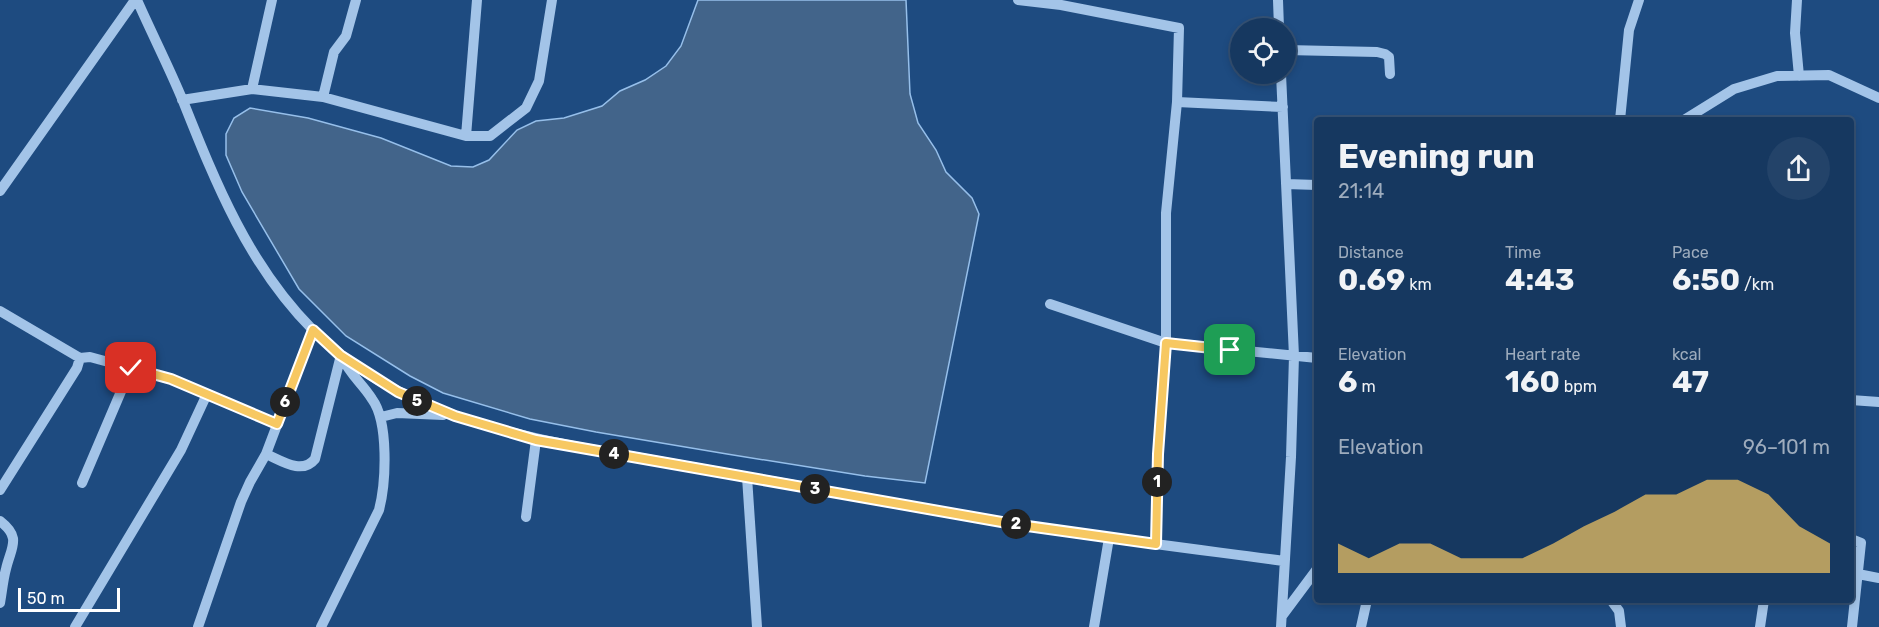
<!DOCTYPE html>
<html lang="en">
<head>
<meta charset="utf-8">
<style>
  body { margin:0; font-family:Rubik,sans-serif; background:#234369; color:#f1f3f6; height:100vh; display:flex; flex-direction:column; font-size:22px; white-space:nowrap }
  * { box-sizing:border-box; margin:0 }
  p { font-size:20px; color:#9eacbd }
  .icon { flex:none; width:33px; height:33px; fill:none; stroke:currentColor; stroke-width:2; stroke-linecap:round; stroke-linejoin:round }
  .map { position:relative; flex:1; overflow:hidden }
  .sheet { position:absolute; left:1314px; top:117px; width:540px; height:486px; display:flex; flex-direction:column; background:#163860; border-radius:6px; box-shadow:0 3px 9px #0003,0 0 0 2px #355275 }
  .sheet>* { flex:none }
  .buttons { position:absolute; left:1230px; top:18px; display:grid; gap:12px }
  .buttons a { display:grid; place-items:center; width:66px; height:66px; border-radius:50%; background:#163860; box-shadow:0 3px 9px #0003,0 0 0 2px #355275; font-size:30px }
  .scale { position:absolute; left:18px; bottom:15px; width:102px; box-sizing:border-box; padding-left:6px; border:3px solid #fff; border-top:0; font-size:16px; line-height:21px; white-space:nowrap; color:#fff; -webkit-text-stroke:4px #1e4b80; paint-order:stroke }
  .pin { position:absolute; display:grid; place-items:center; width:51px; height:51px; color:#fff; margin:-26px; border-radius:12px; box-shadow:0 3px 9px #0006 }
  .km { position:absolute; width:30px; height:30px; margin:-15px; border-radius:50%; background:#222; color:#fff; font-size:16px; line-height:30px; text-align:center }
  .round { display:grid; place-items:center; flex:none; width:63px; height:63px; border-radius:32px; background:#234369 }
  .head { display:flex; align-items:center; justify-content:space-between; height:102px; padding:0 24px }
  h1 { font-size:33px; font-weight:700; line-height:45px }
  .stats { display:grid; grid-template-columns:repeat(3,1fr); gap:9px; height:102px; padding:6px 24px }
  .stats div { display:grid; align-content:center }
  .stats b { font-size:30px; font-weight:700 }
  .stats small { font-size:16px; font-weight:400 }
  .stats p { font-size:16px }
  .chart { height:168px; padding:12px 24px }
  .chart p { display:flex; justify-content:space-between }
  .chart svg { width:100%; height:108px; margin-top:6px; fill:#f7c862; opacity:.7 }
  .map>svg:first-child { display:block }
  .water { fill:#42648a; stroke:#96bfea; stroke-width:1.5 }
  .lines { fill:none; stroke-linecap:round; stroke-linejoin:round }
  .minor { stroke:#a3c4e8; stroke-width:10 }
  .route-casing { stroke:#fff; stroke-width:12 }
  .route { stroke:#f7c862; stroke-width:8 }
</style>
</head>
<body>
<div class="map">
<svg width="1879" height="627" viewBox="0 0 1879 627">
  <rect width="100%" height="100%" fill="#1e4b80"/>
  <path class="water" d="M698,0H906L910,94L918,123L936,150L946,172L972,198L979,214L925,483L865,476L727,454L596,432L530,419L443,393L410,376L346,336L299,289L242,192L226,155V134L234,118L250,108L308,118L381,138L451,166L473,167L489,160L517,130L536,121L564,118L602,106L620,91L645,80L666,66L681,46Z"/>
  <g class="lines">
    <path class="minor" d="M137,0C152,34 169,67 183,101C216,184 249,266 313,330C396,413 513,436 624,455C679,465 734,474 788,484C864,498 939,512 1015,524C1104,538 1194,549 1284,561
      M356,0L346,36L334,52L323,97L466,136H490L526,108L539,81L552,0
      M1018,0L1061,5L1179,28L1177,102L1166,213V343L1158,454L1156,544
      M1278,0L1279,28
      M1797,0L1795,33L1799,76
      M1286,50L1377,52L1385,54L1389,57L1390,74
      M252,89L272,0
      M182,100L252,89L323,97
      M1177,102L1283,107
      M1620,120L1629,30L1639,0
      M1684,120L1734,89L1777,76L1829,75L1879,98
      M466,136L477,0
      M1286,184L1317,185
      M0,191L135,0
      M1050,304L1166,343L1317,358
      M0,311L80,358L90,357L171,379L207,394L181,450L75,627
      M207,394L277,424
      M1851,400L1879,402
      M381,417L397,413L443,415
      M266,454C282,461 302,475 315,459L341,355
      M747,477L757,627
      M82,483L131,368
      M0,490L77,368L80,358
      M526,517L536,440
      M0,521C22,538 11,547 6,569C3,580 2,592 0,603
      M1851,539L1861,543L1852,627
      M1858,574L1879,578
      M1611,600L1619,611L1621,627
      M1282,616L1317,569
      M198,627L241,502L250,482L266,454L313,330
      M321,627L379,510C386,483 389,422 372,399C362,383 350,375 342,357
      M1094,627L1109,538
      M1281,627L1291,457L1294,356L1281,74
      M1361,627L1367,600
      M1760,627L1764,600"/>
  </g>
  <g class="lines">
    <defs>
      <path id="route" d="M131,368L171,379L277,424L313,330L340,355L398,392L455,416L536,440L1013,524L1156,544L1158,454L1166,343L1230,350"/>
    </defs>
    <use href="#route" class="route-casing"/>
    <use href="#route" class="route"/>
  </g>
</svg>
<div class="buttons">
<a><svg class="icon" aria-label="locate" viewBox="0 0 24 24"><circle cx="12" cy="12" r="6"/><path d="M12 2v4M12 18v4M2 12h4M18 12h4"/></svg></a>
</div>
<div class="scale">50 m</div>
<div class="pin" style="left:1230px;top:350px;background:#1e9e55"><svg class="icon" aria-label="arrive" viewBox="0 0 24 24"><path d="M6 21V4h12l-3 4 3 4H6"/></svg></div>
<div class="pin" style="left:131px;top:368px;background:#d93025"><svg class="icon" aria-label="check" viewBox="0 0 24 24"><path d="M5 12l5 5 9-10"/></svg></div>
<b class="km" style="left:1157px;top:482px">1</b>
<b class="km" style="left:1016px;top:524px">2</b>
<b class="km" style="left:815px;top:489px">3</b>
<b class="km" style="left:614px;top:454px">4</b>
<b class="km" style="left:417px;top:401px">5</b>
<b class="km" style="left:285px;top:402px">6</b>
<section class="sheet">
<div class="head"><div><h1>Evening run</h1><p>21:14</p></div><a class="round"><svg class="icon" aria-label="share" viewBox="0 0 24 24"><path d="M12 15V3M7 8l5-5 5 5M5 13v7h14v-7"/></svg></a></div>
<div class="stats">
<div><p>Distance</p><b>0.69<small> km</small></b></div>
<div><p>Time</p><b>4:43</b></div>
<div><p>Pace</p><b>6:50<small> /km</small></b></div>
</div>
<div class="stats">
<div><p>Elevation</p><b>6<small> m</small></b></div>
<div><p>Heart rate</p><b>160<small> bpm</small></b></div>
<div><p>kcal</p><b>47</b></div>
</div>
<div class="chart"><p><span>Elevation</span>96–101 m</p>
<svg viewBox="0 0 160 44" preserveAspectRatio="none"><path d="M0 44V32L10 38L20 32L30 32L40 38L50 38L60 38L70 32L80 25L90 19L100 12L110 12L120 6L130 6L140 12L150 25L160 32V44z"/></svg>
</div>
</section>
</div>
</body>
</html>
